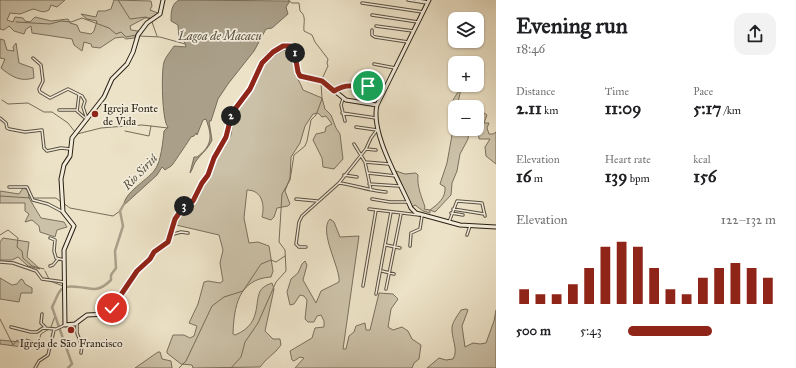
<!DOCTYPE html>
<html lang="en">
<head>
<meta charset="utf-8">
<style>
  body { margin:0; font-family:"IM FELL Great Primer",serif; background:#f2f2f2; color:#202124; height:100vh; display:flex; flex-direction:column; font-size:15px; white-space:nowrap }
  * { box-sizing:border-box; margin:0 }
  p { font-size:13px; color:#757577 }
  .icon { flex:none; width:22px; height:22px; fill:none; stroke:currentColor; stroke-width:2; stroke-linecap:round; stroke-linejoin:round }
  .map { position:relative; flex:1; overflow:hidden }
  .side { display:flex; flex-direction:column; background:#fff; width:300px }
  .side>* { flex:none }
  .buttons { position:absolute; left:448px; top:12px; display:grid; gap:8px }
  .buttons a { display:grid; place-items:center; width:36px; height:36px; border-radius:8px; background:#fff; box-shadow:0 1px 3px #0004; font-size:20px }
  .pin { position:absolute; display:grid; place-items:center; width:34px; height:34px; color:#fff; margin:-17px; border:2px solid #fff; border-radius:50%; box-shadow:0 1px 4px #0007 }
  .km { position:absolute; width:20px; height:20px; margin:-10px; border-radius:50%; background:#222; color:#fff; font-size:11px; line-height:20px; text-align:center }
  .round { display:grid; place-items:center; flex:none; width:42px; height:42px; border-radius:12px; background:#f2f2f2 }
  .headline { display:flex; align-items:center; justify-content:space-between; height:68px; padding:0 20px }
  h1 { font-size:22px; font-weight:700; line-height:30px }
  .metrics { display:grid; grid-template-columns:repeat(3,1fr); gap:6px; height:68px; padding:4px 20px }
  .metrics div { display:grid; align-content:center }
  .metrics b { font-size:17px; font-weight:700 }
  .metrics small { font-size:11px; font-weight:400 }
  .metrics p { font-size:11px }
  .chart { height:112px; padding:8px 20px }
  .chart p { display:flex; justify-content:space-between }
  .chart svg { width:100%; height:72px; margin-top:4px; stroke:#8f2418; stroke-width:6 }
  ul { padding:0 20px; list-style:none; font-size:13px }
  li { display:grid; grid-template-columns:64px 48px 1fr; align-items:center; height:30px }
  li i { height:10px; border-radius:5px; background:#8f2418 }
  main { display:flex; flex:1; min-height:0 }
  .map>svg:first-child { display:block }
  .green { fill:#cbc1a8; stroke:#7a705e }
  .water { fill:#aaa08a; stroke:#766d5a }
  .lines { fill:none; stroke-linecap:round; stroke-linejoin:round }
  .stream { stroke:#766d5a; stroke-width:1 }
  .river { stroke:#aaa08a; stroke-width:2.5 }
  .street-casing { stroke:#5a5040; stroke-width:3.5 }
  .secondary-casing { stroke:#292013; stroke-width:5 }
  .street { stroke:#f3ecdb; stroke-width:1.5 }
  .secondary { stroke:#f3ecdb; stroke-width:3 }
  .route-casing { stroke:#fff; stroke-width:8 }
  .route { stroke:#8f2418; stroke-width:5 }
  .poi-dot { fill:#8f2418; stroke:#f3ecdb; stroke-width:1.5 }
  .labels { text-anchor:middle; stroke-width:3.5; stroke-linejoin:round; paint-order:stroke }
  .poi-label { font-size:11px; fill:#292013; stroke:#f3ecdb; text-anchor:start }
  .water-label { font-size:12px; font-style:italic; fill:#564d3d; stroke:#f3ecdb }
</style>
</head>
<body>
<main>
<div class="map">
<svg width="496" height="368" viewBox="0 0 496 368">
  <rect width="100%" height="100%" fill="#ece2c7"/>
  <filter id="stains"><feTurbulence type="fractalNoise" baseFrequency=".005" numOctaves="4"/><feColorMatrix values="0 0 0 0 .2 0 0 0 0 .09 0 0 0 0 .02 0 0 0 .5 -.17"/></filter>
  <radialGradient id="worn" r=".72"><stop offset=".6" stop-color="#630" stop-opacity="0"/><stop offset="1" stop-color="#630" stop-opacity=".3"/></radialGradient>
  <path class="green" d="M0,0H65L57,7L51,5L49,10C42,14 39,10 33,9L20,14L10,13L7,20L13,22L15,17L23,18L25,21L30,22L35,17L51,21L68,19L70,23L77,25L80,32L91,34L94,31L97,21L87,19L81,14L96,17L98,11H105L111,9L114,0L151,1L152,6L150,10L158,13L152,18H145L130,26L131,30L138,31L134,38L126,39L123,37L115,38L100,48L92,47L91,44L84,42L82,51L74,45L72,39L32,33L31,26L26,29L24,34L14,31L9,26L4,30L0,29Z
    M0,39L4,40L7,50L14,51L13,47L16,43L19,63L33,68L34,78C20,82 12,77 1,68L5,59L0,58Z
    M284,50H289C294,58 293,67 296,75C298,80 301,84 303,90L322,98L325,109L331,115L336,128L340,134L343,159L334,169L323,167L322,158L313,140L316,134L325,132L326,127L332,124L326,116L322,117L318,113L313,114L305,126L300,143L291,157L290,178L285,191L290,204L288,206L277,208L274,217L271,220L262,217C265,205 262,190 247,190L244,218L249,243L258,242L269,246L273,271L271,277C238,279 234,307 233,334L235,335C266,323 251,295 264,287C266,285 270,284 272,283L274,289L265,331L273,339H280L281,345C275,354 266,358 260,367L193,368L192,365L181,364L167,353V351L173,335H184L190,338L194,336L197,326L189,323L198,304L204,282L208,281L220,283L223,281L220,263L223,250L219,235L176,225L182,211L198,199L219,153L231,135L234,113L255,86L264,65L272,57Z
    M461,89L457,107H455V122H452C445,114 454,95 461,89Z
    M484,113L487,115L484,123H489L487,128L489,134H493L496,132V164L486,156L485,147L490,139H479L478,127Z
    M455,129H469L468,139L460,154L457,171L452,183L451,195L435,212L430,210V213L423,211L415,205L412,207L396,171L405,174L416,173L418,175C417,187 421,195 425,207L424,209L430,210C438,204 446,198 445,187L440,184L447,163L452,135Z
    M23,188L28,190L29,198L41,218L64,222L67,227L57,230L55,237L40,232L39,226L32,220L25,222L29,214L25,211V203H0V191L19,194Z
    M330,219L334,222L340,237L359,236L343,349H346L349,336L354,332L356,326L365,323L366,330H370L379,293L393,294L398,299L391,309L388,327L393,330L402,327L408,331L412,339L421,345L419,359L414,363L412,368H295L304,358L300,357L294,361L292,360L290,351L312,338L315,328L324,327V321L321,315L317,316L314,322H308L305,319L307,300L304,296L300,295L294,304L290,305L287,292L291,279L298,273L302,264L305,261L307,265L303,280L316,303L321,291L339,282C341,269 318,231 330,219Z
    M3,238L29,242L27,257L40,269L28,266L18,257L12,260H0V242Z
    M0,278L12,285L17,284L21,279L23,280L25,284L32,288V293H21L19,302L0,299Z
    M466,309L468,310L462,326L465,347L473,343L480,344L486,343L494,321L496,310V368H427L439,358L446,360L453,359C459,350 451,338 452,327C453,321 458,315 461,310Z
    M0,340L30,343V348L0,344Z
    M158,352H160L162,359L171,361L172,368H135Z"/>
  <path class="water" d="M179,0L290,1L286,7L288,14L272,28L266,29L254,51L228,84L218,99L211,121H209L212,140C208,149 202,153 196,161C193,165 193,169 190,173L194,157H197C213,145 212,136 206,119L203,120L197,135L196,133L194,136L191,137C190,139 175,161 173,164C171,167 167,168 165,170L162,167L157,175L124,205C124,193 147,180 154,171C161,163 163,141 164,131L168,127C162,122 161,71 164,62C166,56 171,51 174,46L186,47L185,43L179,37L178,25L171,21C171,13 171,4 179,0Z"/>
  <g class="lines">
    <path class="stream" d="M118,0L130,19L146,17L150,19
      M288,0L292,3H299L300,11C307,16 303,24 304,31L312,35L315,42L328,59L327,63L328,66L322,79
      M16,22L50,24L61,21L71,22L82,18L109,28L116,34L121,32L126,37L136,35
      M152,22L157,36
      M139,36L160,37L185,44
      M2,100L8,104L28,103L44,112H52L68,123L75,132
      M125,131L149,136L151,126
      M77,134L101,128L113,127L142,125L168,128
      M0,196L30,198
      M32,198H56L61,202
      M63,203L70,208L113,216L120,211
      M0,235L8,230L18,238L17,247L22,251L23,258L32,266L44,269
      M45,271L49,279
      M50,281L63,286
      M0,319L13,345L17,340L23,341L26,339L36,342V344H38L41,334L49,329
      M51,327L55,316
      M179,368L186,361L212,306L224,297L243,291L261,264L271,260L276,262L285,256
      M231,368L241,357L245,342L258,323L276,282L286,271L285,250L279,242L282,194L290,180L294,155L305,146L307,141L311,120L316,115L322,99L321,82"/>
    <path class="river" d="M68,368L72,364L52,307C55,302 57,295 60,291C65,282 87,289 95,289C101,289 107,284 111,280V275L116,268L115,251L123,226L120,211L124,204"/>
    <defs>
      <path id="street" d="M408,0L427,3
        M416,0L428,2
        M362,3L423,12
        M372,15L418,22
        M376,26L413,31
        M372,30V35L375,37L408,42
        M33,58L41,65L43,81L39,89L40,92L50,98L68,89L82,96L85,101L83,107L87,119
        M374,64L395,68
        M334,91L346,85L360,87L367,93L380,96
        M367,93L368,86
        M79,95L77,111L85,118
        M343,99L341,105L345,121
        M59,110H76
        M342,113L376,118
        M0,118L6,123L7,128L9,129L25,132L42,130L44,148L47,151L61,148L70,149
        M356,127L377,130
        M354,144L365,162L371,190
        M366,149L376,150
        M365,162L389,164
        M368,173L396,176
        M344,175L357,177
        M339,183C355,185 370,191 386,192
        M369,184L399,186
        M9,187H27L33,200L48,204L63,212
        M296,199L317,201
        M372,199L390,202H408
        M369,209L419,215
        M453,209L484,214
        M451,213L463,215
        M449,222L457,201L482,203L485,216
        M170,235L181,232L188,233
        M467,235L470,226
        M50,238L55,240L54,251L56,258L64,260
        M386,245L400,248
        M410,246L411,233L420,229L422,216
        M306,247H299L296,244L299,222L302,216L339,183L366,149L371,138L377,130
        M0,262L13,263L36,271L42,279L64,282
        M50,266L53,265L58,259
        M382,271L394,274
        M363,286L376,210
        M386,289L401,214
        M376,294L391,212
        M42,314L41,323L45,327
        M106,314L113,318L120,319
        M77,323V333L82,346L81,353
        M11,327L31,332H37L43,328L55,329
        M35,368L39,361L48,355L54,330L65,325"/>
      <path id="secondary" d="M163,0L160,14L147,23L138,35L133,52L127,64L112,79L104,97L72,138L70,156L64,165L61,179L63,212L74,226L64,250L65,325L75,324L87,315L106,314L140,267L150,259L154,252L168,243L175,219L184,206L193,201L202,183L208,175L214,158L226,137L234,109L250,89L262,63L268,55L283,47L290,46L295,55L298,72L300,76L322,81L346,100L377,105
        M429,0L377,105C370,133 400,182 411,208L416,213L460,225L496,227"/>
    </defs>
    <use href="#street" class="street-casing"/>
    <use href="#secondary" class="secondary-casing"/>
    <use href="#street" class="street"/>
    <use href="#secondary" class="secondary"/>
  </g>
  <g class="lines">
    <defs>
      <path id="route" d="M112,308L137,271L150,259L154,252L168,242L175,219L184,206L193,201L202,183L208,175L214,158L226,137L232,113L250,89L262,63L273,52L283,46H290L295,55L298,72L300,76L322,81L334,91C346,84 356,84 367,92L368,86"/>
    </defs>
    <use href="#route" class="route-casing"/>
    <use href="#route" class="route"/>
  </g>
  <g class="poi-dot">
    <circle cx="95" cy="114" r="4"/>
    <circle cx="71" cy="330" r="4"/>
  </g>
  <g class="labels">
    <g class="poi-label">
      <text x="103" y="112">Igreja Fonte<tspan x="103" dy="13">de Vida</tspan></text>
      <text x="71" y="347" text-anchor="middle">Igreja de São Francisco</text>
    </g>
    <g class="water-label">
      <text x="220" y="40">Lagoa de Macacu</text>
      <text transform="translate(140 172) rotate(-46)" y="4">Rio Siriú</text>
    </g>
  </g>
  <rect width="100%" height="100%" filter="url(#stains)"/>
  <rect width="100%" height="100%" fill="url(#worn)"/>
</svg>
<div class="buttons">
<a><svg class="icon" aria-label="layers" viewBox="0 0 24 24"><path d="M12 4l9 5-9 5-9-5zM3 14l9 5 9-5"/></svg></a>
<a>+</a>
<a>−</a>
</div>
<div class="pin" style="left:368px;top:86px;background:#1e9e55"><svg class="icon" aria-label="arrive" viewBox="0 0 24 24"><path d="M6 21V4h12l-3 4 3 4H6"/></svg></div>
<div class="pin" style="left:112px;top:308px;background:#d93025"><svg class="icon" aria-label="check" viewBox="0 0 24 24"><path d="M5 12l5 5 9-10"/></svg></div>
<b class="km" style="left:295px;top:53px">1</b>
<b class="km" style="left:231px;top:116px">2</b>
<b class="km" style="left:184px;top:206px">3</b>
</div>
<section class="side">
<div class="headline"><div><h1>Evening run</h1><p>18:46</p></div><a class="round"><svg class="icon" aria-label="share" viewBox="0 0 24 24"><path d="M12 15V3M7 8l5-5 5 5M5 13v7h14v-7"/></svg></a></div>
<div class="metrics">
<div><p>Distance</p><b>2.11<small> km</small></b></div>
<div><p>Time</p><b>11:09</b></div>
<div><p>Pace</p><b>5:17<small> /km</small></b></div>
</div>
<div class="metrics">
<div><p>Elevation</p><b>16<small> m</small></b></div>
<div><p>Heart rate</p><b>139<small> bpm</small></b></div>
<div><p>kcal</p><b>156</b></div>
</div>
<div class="chart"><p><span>Elevation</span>122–132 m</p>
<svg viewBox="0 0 160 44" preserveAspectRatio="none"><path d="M5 44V35M15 44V38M25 44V38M35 44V32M45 44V22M55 44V9M65 44V6M75 44V9M85 44V22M95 44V35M105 44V38M115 44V28M125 44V22M135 44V19M145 44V22M155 44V28"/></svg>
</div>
<ul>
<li><b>500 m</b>5:43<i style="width:57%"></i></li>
</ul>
</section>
</main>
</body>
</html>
